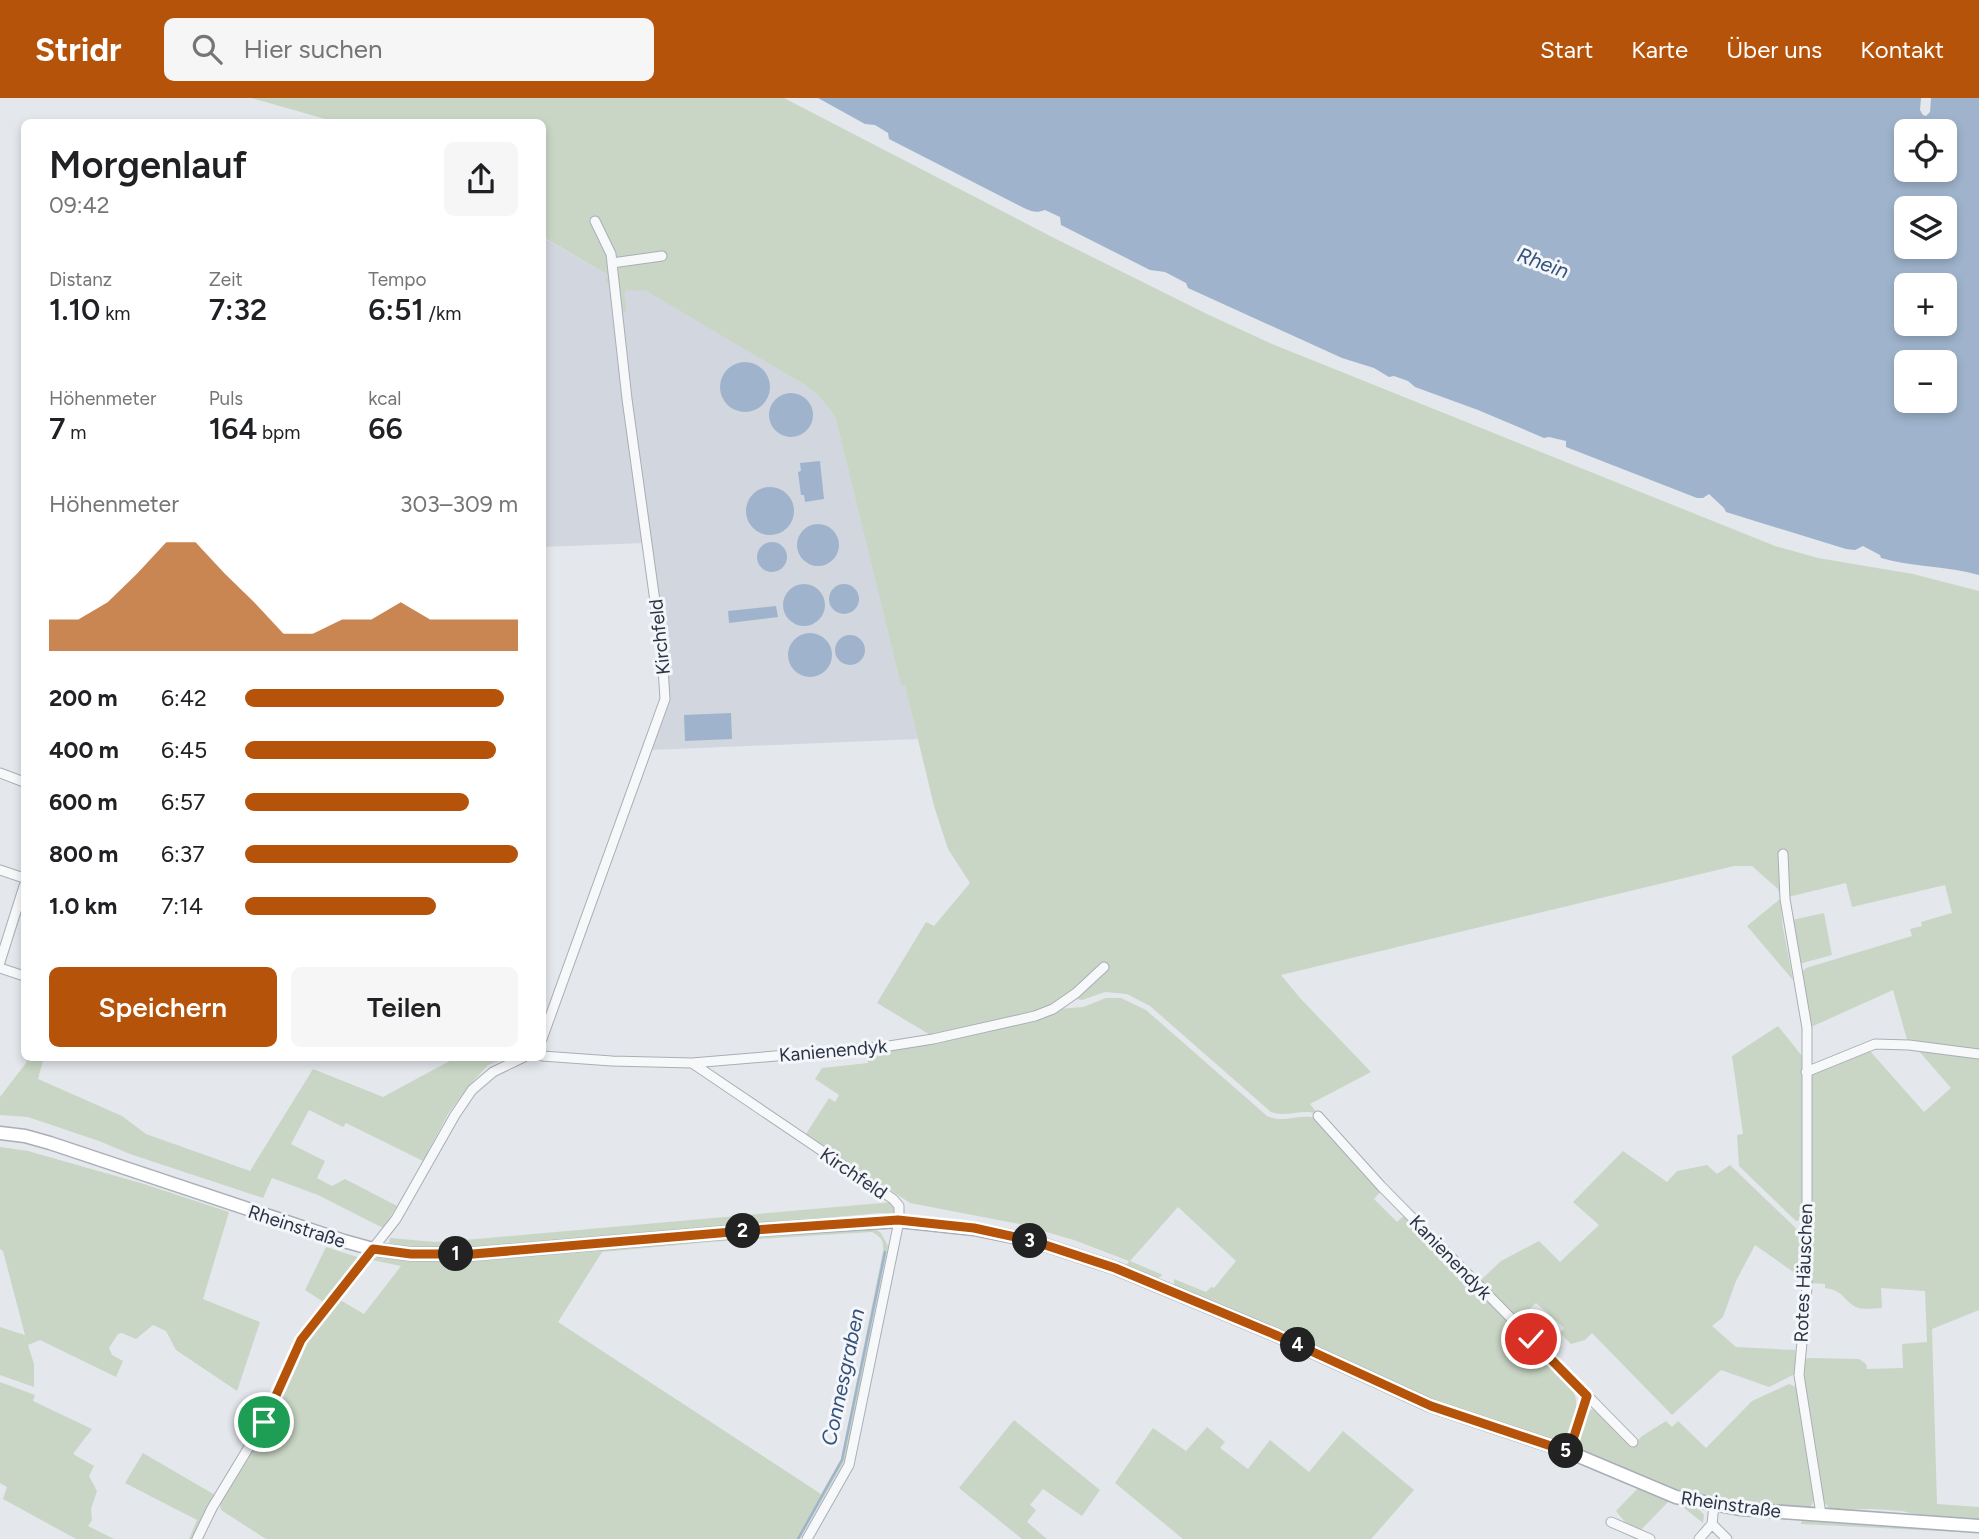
<!DOCTYPE html>
<html lang="de">
<head>
<meta charset="utf-8">
<style>
  body { margin:0; font-family:Figtree,sans-serif; background:#f6f6f6; color:#202124; height:100vh; display:flex; flex-direction:column; font-size:26px; white-space:nowrap }
  * { box-sizing:border-box; margin:0 }
  p { font-size:23px; color:#757577 }
  .icon { flex:none; width:38px; height:38px; fill:none; stroke:currentColor; stroke-width:2; stroke-linecap:round; stroke-linejoin:round }
  .map { position:relative; flex:1; overflow:hidden }
  .panel { position:absolute; left:21px; top:21px; width:525px; height:942px; display:flex; flex-direction:column; background:#fff; border-radius:10px; box-shadow:0 4px 10px #0003 }
  .panel>* { flex:none }
  .buttons { position:absolute; left:1894px; top:21px; display:grid; gap:14px }
  .buttons a { display:grid; place-items:center; width:63px; height:63px; border-radius:10px; background:#fff; box-shadow:0 4px 10px #0003; font-size:35px }
  .pin { position:absolute; display:grid; place-items:center; width:60px; height:60px; color:#fff; margin:-30px; border:4px solid #fff; border-radius:50%; box-shadow:0 2px 7px #0007 }
  .km { position:absolute; width:35px; height:35px; margin:-18px; border-radius:50%; background:#222; color:#fff; font-size:19px; line-height:35px; text-align:center }
  .round { display:grid; place-items:center; flex:none; width:74px; height:74px; border-radius:10px; background:#f6f6f6 }
  .head { display:flex; align-items:center; justify-content:space-between; height:119px; padding:0 28px }
  h1 { font-size:38px; font-weight:600; line-height:52px }
  .figures { display:grid; grid-template-columns:repeat(3,1fr); gap:10px; height:119px; padding:7px 28px }
  .figures div { display:grid; align-content:center }
  .figures b { font-size:30px; font-weight:600 }
  .figures small { font-size:19px; font-weight:400 }
  .figures p { font-size:19px }
  .chart { height:196px; padding:14px 28px }
  .chart p { display:flex; justify-content:space-between }
  .chart svg { width:100%; height:126px; margin-top:7px; fill:#b45309; opacity:.7 }
  .primary-button { display:flex; gap:14px; margin-top:auto; padding:14px 28px }
  .primary-button a { flex:1; height:80px; border-radius:10px; background:#b45309; color:#fff; font-size:28px; font-weight:600; line-height:80px; text-align:center }
  .primary-button a+a { background:#f6f6f6; color:#202124 }
  ul { padding:0 28px; list-style:none; font-size:23px }
  li { display:grid; grid-template-columns:112px 84px 1fr; align-items:center; height:52px }
  li i { height:18px; border-radius:9px; background:#b45309 }
  header { display:flex; align-items:center; gap:42px; box-sizing:border-box; height:98px; padding:0 35px; background:#b45309; color:#fff }
  header strong { font-size:33px }
  nav { display:flex; gap:38px; margin-inline-start:auto; font-size:24px }
  .search { width:490px; height:63px; background:#f6f6f6; display:flex; align-items:center; gap:18px; box-sizing:border-box; padding:0 24px; border-radius:10px; color:#757577; font-size:26px }
  .map>svg:first-child { display:block }
  .built { fill:#d2d6de }
  .green { fill:#c9d6c5; fill-rule:evenodd }
  .water { fill:#9fb4cc; fill-rule:evenodd }
  .lines { fill:none; stroke-linecap:round; stroke-linejoin:round }
  .stream { stroke:#9fb4cc; stroke-width:2.5 }
  .minor-casing { stroke:#a9aeb7; stroke-width:11 }
  .secondary-casing { stroke:#a9aeb7; stroke-width:15 }
  .minor { stroke:#f7f8fa; stroke-width:9 }
  .secondary { stroke:#fff; stroke-width:12 }
  .route-casing { stroke:#fff; stroke-width:14 }
  .route { stroke:#b45309; stroke-width:9 }
  .labels { text-anchor:middle; stroke-width:6; stroke-linejoin:round; paint-order:stroke }
  .street-label { font-size:19px; fill:#2b3445; stroke:#f4f6f9 }
  .water-label { font-size:21px; font-style:italic; fill:#34527a; stroke:#f4f6f9 }
</style>
</head>
<body>
<header>
<strong>Stridr</strong>
<div class="search"><svg class="icon" aria-label="search" viewBox="0 0 24 24"><circle cx="10" cy="10" r="6"/><path d="M15 15l6 6"/></svg>Hier suchen</div>
<nav><a>Start</a><a>Karte</a><a>Über uns</a><a>Kontakt</a></nav>
</header>
<div class="map">
<svg width="1979" height="1441" viewBox="0 0 1979 1441">
  <rect width="100%" height="100%" fill="#e4e7ec"/>
  <path class="built" d="M542,139L608,177L643,445L543,449Z
    M645,191L805,287L818,297L835,318L901,586H905L918,641L652,652L670,603L620,215L627,214L625,193Z"/>
  <path class="green" d="M251,0H784L1056,141L1207,216L1272,246L1775,448L1818,460L1913,476L1979,493V954L1908,945L1893,892L1811,929L1801,875L1806,870L1912,838L1910,831L1922,828L1921,824L1952,815L1945,787L1852,809L1846,785L1788,799L1787,796L1780,797L1778,791L1752,768H1734L1281,877L1300,900L1371,974L1310,1006L1318,1016C1302,1010 1286,1020 1271,1014L1150,908L1127,896L1105,894L1082,902L1072,900L1035,915L932,938L877,905L926,824L934,828L970,785L948,751L934,708L905,587H901L835,318L818,297L805,287L645,192L625,193L627,214L613,216L610,188L605,183L608,177L543,139L542,24H336Z
    M1780,801L1783,830L1793,882L1747,828Z
    M1824,815L1832,857L1799,866L1792,822Z
    M1106,900H1121L1146,912L1267,1018C1283,1026 1300,1015 1317,1020L1382,1092L1374,1101L1397,1124L1406,1116L1569,1282C1580,1305 1577,1311 1570,1335L1555,1345L1443,1308L1234,1213L1174,1189V1181L1206,1194L1211,1189L1214,1190L1236,1163L1178,1109L1130,1163L1163,1177L1156,1181L1125,1170L1129,1163L1074,1142L1019,1126L910,1105L806,1036L829,1000L835,1004L839,997L815,981L822,970L868,965V954L1058,911L1083,909Z
    M1778,928L1802,958V1122L1796,1123L1739,1068L1737,1037L1743,1036L1732,958Z
    M1918,952L1979,959V1212L1932,1231L1937,1406L1979,1409V1422L1924,1418L1902,1413L1871,1411L1830,1412L1823,1402L1805,1288L1804,1262L1808,1260L1859,1261L1866,1266L1867,1271L1903,1270L1902,1246L1927,1244L1925,1193L1881,1190L1882,1210C1875,1210 1865,1212 1859,1210C1845,1206 1846,1193 1825,1190V1186L1810,1185L1812,976L1870,953L1924,1014L1951,990Z
    M28,959H44L38,981L122,1018L146,1036L250,1073L313,971L383,999L457,959H509L488,967L468,989L448,1016L423,1063L346,1025L343,1029L309,1012L291,1046L325,1063L317,1080L332,1088L345,1081L397,1108L383,1130L318,1097L272,1080L263,1100L130,1056L99,1043L28,1019L0,1017V999L26,965Z
    M0,1049L28,1053L144,1086L229,1114L203,1201L260,1224L237,1293L176,1252L166,1233L153,1227L136,1241L122,1235L118,1236L109,1250L112,1257L123,1263L116,1279L40,1242L28,1247L34,1266V1289L0,1277V1229L25,1237L3,1153L0,1151Z
    M1623,1053L1667,1084L1677,1073L1707,1067L1717,1076L1730,1067L1802,1136V1180L1755,1147L1736,1183L1723,1219L1712,1228L1736,1249L1795,1252V1276L1769,1289L1721,1272L1672,1317L1592,1235L1585,1242L1571,1246L1560,1235L1564,1230L1536,1205L1517,1223L1479,1184L1501,1163L1539,1143L1560,1164L1599,1127L1573,1104Z
    M893,1104L896,1110L893,1116L880,1115L478,1152L394,1151L389,1146L390,1140L435,1144L476,1141Z
    M874,1130L881,1135L888,1148L845,1362L800,1441H266L221,1412L220,1406L255,1346L307,1244L340,1202L364,1216L401,1168L372,1162L378,1158L420,1163H456L800,1133ZM872,1134C881,1139 884,1142 883,1153L841,1361L821,1396L558,1224L602,1154L710,1144Z
    M326,1149L360,1160L325,1205L305,1192Z
    M0,1284L35,1297L33,1303L92,1331L73,1356L94,1368L89,1378L97,1393L91,1411L92,1422L88,1428L114,1441H76L3,1401L7,1389L0,1385Z
    M1789,1286L1796,1289L1814,1403L1809,1411L1738,1406L1681,1395L1581,1354L1577,1346L1587,1313L1597,1310L1633,1347L1642,1338L1666,1323L1672,1329L1678,1323L1706,1350L1752,1303Z
    M1014,1322L1100,1392L1082,1418L1043,1391L1030,1407L1036,1412L1027,1424L1047,1441H1022L959,1390Z
    M1207,1329L1225,1344L1220,1350L1248,1371L1270,1342L1309,1374L1343,1333L1414,1392L1371,1441H1183L1115,1385L1153,1330L1186,1353Z
    M143,1355L215,1397L193,1441H189L197,1422L125,1385Z
    M1639,1389L1669,1403L1698,1410L1704,1417L1703,1425L1683,1409L1669,1403L1640,1433L1628,1428L1616,1413Z
    M1802,1420L1979,1431V1435L1801,1426Z"/>
  <path class="water" d="M818,0H1921L1920,12L1923,17L1926,18L1930,14L1931,0H1979V477C1947,468 1912,469 1881,460L1880,457L1863,448L1855,452L1846,451L1726,414L1724,410L1709,396L1703,400H1697L1566,349V343L1549,339L1544,340L1478,312L1415,289L1408,283L1394,278L1389,279L1374,270L1342,260L1188,190L1186,185L1165,174L1150,172L1061,127L1060,119L1045,112C1037,115 1032,114 1024,110L889,41L888,35L875,27L865,26ZM1906,33H1944V72H1906ZM1906,110H1944V149H1906ZM1906,187H1944V226H1906ZM1906,264H1944V303H1906Z
    M720 289a25 25 0 1 1 50 0a25 25 0 1 1-50 0Z
    M769 317a22 22 0 1 1 44 0a22 22 0 1 1-44 0Z
    M820,363L824,401L805,404L804,397H801L798,374L801,373L800,365Z
    M746 413a24 24 0 1 1 48 0a24 24 0 1 1-48 0Z
    M797 447a21 21 0 1 1 42 0a21 21 0 1 1-42 0Z
    M757 459a15 15 0 1 1 30 0a15 15 0 1 1-30 0Z
    M829 501a15 15 0 1 1 30 0a15 15 0 1 1-30 0Z
    M783 507a21 21 0 1 1 42 0a21 21 0 1 1-42 0Z
    M776,508L778,519L729,525L728,513Z
    M788 557a22 22 0 1 1 44 0a22 22 0 1 1-44 0Z
    M835 552a15 15 0 1 1 30 0a15 15 0 1 1-30 0Z
    M731,615L732,641L685,643L684,617Z"/>
  <g class="lines">
    <path class="stream" d="M798,1441L842,1362L885,1154"/>
    <defs>
      <path id="minor" d="M612,165L662,158
        M0,675L24,684
        M1783,756L1785,801L1807,930V1189L1799,1277L1821,1416
        M0,772L24,780
        M0,864L24,788
        M0,870L24,878
        M542,941L665,601L662,554L627,301L611,156L595,123
        M542,958L612,963L692,965L883,949L933,941L1035,918L1053,911L1076,895L1104,869
        M692,965L893,1101L899,1108V1123L849,1367L807,1441
        M1806,974L1875,946L1909,947L1979,956
        M1318,1018L1381,1088L1633,1344
        M1569,1354L1587,1298
        M1714,1407L1712,1426L1727,1441
        M1611,1424L1650,1441
        M197,1441L212,1410L264,1324L301,1242L396,1121L455,1017L472,992L493,974L524,959
        M1699,1441L1712,1426"/>
      <path id="secondary" d="M0,1035L25,1038L50,1045L344,1143L373,1151L411,1156H473L768,1131L899,1123L974,1131L1033,1143L1115,1170L1278,1238L1431,1308L1569,1354L1676,1399L1741,1411L1979,1428"/>
    </defs>
    <use href="#minor" class="minor-casing"/>
    <use href="#secondary" class="secondary-casing"/>
    <use href="#minor" class="minor"/>
    <use href="#secondary" class="secondary"/>
  </g>
  <g class="lines">
    <defs>
      <path id="route" d="M264,1324L301,1242L373,1151L411,1156H473L768,1131L898,1122L974,1130L1033,1143L1115,1170L1278,1238L1431,1308L1569,1354L1587,1298L1531,1241"/>
    </defs>
    <use href="#route" class="route-casing"/>
    <use href="#route" class="route"/>
  </g>
  <g class="labels">
    <g class="street-label">
      <text transform="translate(659 539) rotate(-96)" y="7">Kirchfeld</text>
      <text transform="translate(833 952) rotate(-5)" y="7">Kanienendyk</text>
      <text transform="translate(854 1075) rotate(34)" y="7">Kirchfeld</text>
      <text transform="translate(297 1128) rotate(18)" y="7">Rheinstraße</text>
      <text transform="translate(1451 1159) rotate(46)" y="7">Kanienendyk</text>
      <text transform="translate(1803 1175) rotate(-88)" y="7">Rotes Häuschen</text>
      <text transform="translate(1731 1406) rotate(8)" y="7">Rheinstraße</text>
    </g>
    <g class="water-label">
      <text transform="translate(1543 165) rotate(20)" y="7">Rhein</text>
      <text transform="translate(843 1279) rotate(-78)" y="7">Connesgraben</text>
    </g>
  </g>
</svg>
<div class="buttons">
<a><svg class="icon" aria-label="locate" viewBox="0 0 24 24"><circle cx="12" cy="12" r="6"/><path d="M12 2v4M12 18v4M2 12h4M18 12h4"/></svg></a>
<a><svg class="icon" aria-label="layers" viewBox="0 0 24 24"><path d="M12 4l9 5-9 5-9-5zM3 14l9 5 9-5"/></svg></a>
<a>+</a>
<a>−</a>
</div>
<div class="pin" style="left:264px;top:1324px;background:#1e9e55"><svg class="icon" aria-label="arrive" viewBox="0 0 24 24"><path d="M6 21V4h12l-3 4 3 4H6"/></svg></div>
<div class="pin" style="left:1531px;top:1241px;background:#d93025"><svg class="icon" aria-label="check" viewBox="0 0 24 24"><path d="M5 12l5 5 9-10"/></svg></div>
<b class="km" style="left:456px;top:1156px">1</b>
<b class="km" style="left:743px;top:1133px">2</b>
<b class="km" style="left:1030px;top:1143px">3</b>
<b class="km" style="left:1298px;top:1247px">4</b>
<b class="km" style="left:1566px;top:1353px">5</b>
<section class="panel">
<div class="head"><div><h1>Morgenlauf</h1><p>09:42</p></div><a class="round"><svg class="icon" aria-label="share" viewBox="0 0 24 24"><path d="M12 15V3M7 8l5-5 5 5M5 13v7h14v-7"/></svg></a></div>
<div class="figures">
<div><p>Distanz</p><b>1.10<small> km</small></b></div>
<div><p>Zeit</p><b>7:32</b></div>
<div><p>Tempo</p><b>6:51<small> /km</small></b></div>
</div>
<div class="figures">
<div><p>Höhenmeter</p><b>7<small> m</small></b></div>
<div><p>Puls</p><b>164<small> bpm</small></b></div>
<div><p>kcal</p><b>66</b></div>
</div>
<div class="chart"><p><span>Höhenmeter</span>303–309 m</p>
<svg viewBox="0 0 160 44" preserveAspectRatio="none"><path d="M0 44V33L10 33L20 27L30 17L40 6L50 6L60 17L70 27L80 38L90 38L100 33L110 33L120 27L130 33L140 33L150 33L160 33V44z"/></svg>
</div>
<ul>
<li><b>200 m</b>6:42<i style="width:95%"></i></li>
<li><b>400 m</b>6:45<i style="width:92%"></i></li>
<li><b>600 m</b>6:57<i style="width:82%"></i></li>
<li><b>800 m</b>6:37<i style="width:100%"></i></li>
<li><b>1.0 km</b>7:14<i style="width:70%"></i></li>
</ul>
<div class="primary-button"><a>Speichern</a><a>Teilen</a></div>
</section>
</div>
</body>
</html>
